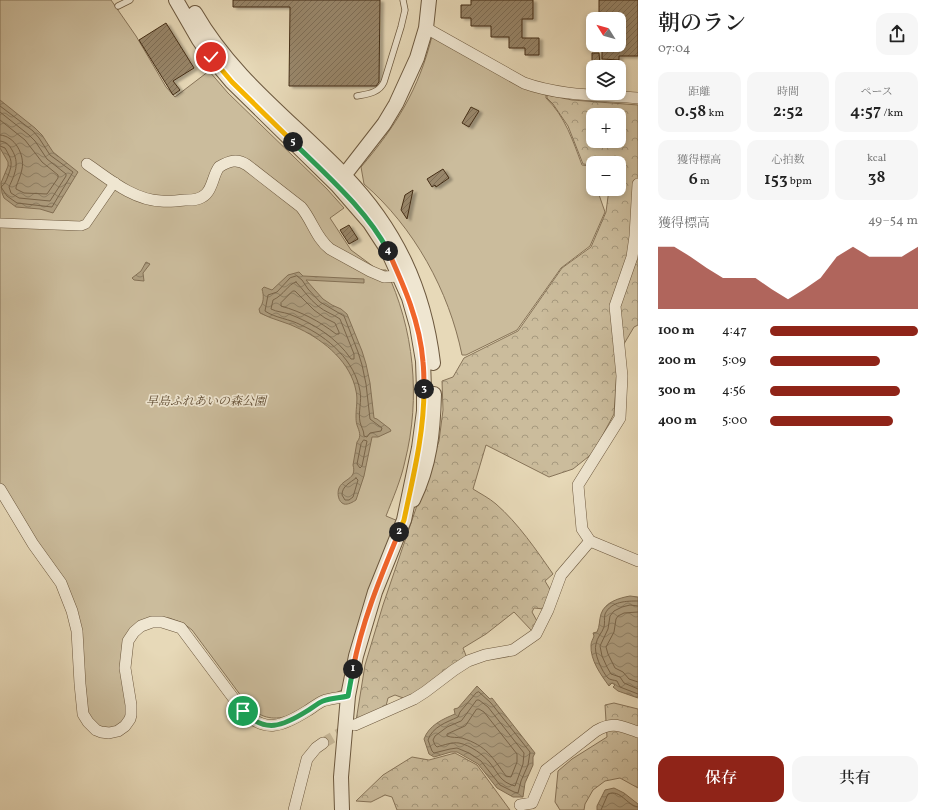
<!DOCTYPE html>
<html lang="ja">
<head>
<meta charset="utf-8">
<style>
  body { margin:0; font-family:Vollkorn,"Noto Serif JP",serif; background:#f6f6f6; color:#222; height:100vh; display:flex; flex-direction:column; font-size:15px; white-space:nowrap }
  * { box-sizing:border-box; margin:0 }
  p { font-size:13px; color:#767676 }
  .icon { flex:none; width:22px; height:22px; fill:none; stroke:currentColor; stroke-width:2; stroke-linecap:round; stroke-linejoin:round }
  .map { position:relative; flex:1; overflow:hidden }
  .panel { display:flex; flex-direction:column; background:#fff; width:300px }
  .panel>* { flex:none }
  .needle { width:26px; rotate:307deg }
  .buttons { position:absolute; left:586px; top:12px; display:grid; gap:8px }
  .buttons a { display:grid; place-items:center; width:40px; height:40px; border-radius:8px; background:#fff; box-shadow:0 2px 6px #0003; font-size:20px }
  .pin { position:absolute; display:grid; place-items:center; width:34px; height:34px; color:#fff; margin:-17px; border:2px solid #fff; border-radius:50%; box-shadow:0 1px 4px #0007 }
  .km { position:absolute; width:20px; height:20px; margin:-10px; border-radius:50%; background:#222; color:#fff; font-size:11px; line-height:20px; text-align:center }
  .round { display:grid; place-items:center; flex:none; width:42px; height:42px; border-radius:12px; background:#f6f6f6 }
  .summary { display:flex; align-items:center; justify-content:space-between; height:68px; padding:0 20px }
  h1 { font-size:22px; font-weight:600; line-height:30px }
  .figures { display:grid; grid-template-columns:repeat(3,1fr); gap:6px; height:68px; padding:4px 20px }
  .figures div { display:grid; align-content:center; border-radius:10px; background:#f6f6f6; text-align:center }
  .figures b { font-size:17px; font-weight:600 }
  .figures small { font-size:11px; font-weight:400 }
  .figures p { font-size:11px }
  .chart { height:112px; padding:8px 20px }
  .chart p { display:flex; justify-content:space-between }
  .chart svg { width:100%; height:72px; margin-top:4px; fill:#8f2418; opacity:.7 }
  .cta { display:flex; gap:8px; margin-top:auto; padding:8px 20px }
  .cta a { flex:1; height:46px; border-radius:12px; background:#8f2418; color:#fff; font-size:16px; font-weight:600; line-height:46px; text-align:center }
  .cta a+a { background:#f6f6f6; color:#222 }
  ul { padding:0 20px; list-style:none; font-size:13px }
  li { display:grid; grid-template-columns:64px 48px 1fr; align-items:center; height:30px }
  li i { height:10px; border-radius:5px; background:#8f2418 }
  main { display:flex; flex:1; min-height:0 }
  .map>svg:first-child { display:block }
  .forest { fill:url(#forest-crowns); stroke:#877459; fill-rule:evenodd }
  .park { fill:#cbbc9c; stroke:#877459 }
  .water { fill:url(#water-waves); stroke:#847156 }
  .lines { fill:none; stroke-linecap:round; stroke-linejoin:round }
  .shore { stroke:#79664c; stroke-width:1 }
  .building { fill:url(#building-hatch); stroke:#432d16; filter:url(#shadow) }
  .minor-tunnel { stroke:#c6b798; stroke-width:11; stroke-dasharray:11 5.5; stroke-linecap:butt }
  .service-casing { stroke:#6c583e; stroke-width:7 }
  .pedestrian-casing { stroke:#6c583e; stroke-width:10 }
  .minor-casing { stroke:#6c583e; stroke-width:12 }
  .tertiary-casing { stroke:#6c583e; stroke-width:16 }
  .service { stroke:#efe6d1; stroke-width:5.5 }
  .pedestrian { stroke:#efe6d1; stroke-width:9 }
  .minor { stroke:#efe6d1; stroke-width:11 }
  .tertiary { stroke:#efe6d1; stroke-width:14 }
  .split-1-casing { stroke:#fff; stroke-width:8 }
  .split-2-casing { stroke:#fff; stroke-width:8 }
  .split-3-casing { stroke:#fff; stroke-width:8 }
  .split-4-casing { stroke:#fff; stroke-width:8 }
  .split-5-casing { stroke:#fff; stroke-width:8 }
  .split-6-casing { stroke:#fff; stroke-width:8 }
  .split-1 { stroke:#22a559; stroke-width:5 }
  .split-2 { stroke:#f0652b; stroke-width:5 }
  .split-3 { stroke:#f5b400; stroke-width:5 }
  .split-4 { stroke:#f0652b; stroke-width:5 }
  .split-5 { stroke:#22a559; stroke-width:5 }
  .split-6 { stroke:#f5b400; stroke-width:5 }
  .labels { text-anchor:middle; stroke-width:3.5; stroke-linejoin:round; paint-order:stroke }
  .park-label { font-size:12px; font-style:italic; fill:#5e4a31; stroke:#efe6d1 }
</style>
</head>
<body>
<main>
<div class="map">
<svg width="638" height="810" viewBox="0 0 638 810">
  <defs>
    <pattern id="forest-crowns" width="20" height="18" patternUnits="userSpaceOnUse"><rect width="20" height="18" fill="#cbbc9c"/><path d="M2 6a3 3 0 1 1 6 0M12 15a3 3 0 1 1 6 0" fill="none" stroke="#a6997e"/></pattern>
    <pattern id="water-waves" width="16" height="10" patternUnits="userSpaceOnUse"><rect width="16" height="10" fill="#af9f81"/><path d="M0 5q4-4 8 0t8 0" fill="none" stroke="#908269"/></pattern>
    <pattern id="building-hatch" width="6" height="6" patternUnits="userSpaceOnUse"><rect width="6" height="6" fill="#98866a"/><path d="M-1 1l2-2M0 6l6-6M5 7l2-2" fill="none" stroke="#7e6e56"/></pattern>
    <filter id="shadow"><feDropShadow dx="3.5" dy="2" stdDeviation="1" flood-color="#0004"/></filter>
  </defs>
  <rect width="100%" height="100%" fill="#e7d9b8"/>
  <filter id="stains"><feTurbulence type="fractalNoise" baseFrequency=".005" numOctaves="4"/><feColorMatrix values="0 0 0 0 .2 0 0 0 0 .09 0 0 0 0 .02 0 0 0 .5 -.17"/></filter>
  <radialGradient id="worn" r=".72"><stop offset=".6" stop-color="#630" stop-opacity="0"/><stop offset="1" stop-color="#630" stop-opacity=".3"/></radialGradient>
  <path class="forest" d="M547,95L572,100L638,105V325L634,327L618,354L614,414L593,453L573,469L549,477L486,445L473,489C481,494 489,498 496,504C518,523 537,551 553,574L545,581L551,591L544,609L534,608L532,612L537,621L532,631L514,612L486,634L463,648L467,658L406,699L395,695L388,698L386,706L356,721L365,665L383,605L439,441L443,410L442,381L453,377L464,358L518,331L562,268L591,247L606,212L609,189H619V163H593V165L583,164L568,126L553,104L547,98ZM593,115H619V141H593Z
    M614,703L638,709V788L620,778L605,781L593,790L585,804L584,810H560L555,802L558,771L572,759L607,737L605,705Z
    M455,753L477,765L510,810H397L392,797L385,795L371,802L356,801L383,775L412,757L429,760Z"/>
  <path class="park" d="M0,0H111L136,36L166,87L175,97L209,71L228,93L327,189L344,208L330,218L351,250L378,270H386C414,328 421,398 405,461C401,480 393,498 386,516L398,521L344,687L342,690L290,715C275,721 262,718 250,708L192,630L183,623L169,618H157L133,628L127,715C118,729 115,728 99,727L88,714L80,630L36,541L0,485Z
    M432,36L546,94V98C565,116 573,141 582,165L590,166L593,175V189H597L605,212L590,246L561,268L517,330L466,355H462C449,291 414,227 364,184L361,167C396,126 419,89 432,36Z"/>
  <path class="water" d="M0,100L35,128L42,135L53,152L78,172L53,213L40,209L16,207L4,198L2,193L1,183L8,166V162L0,148Z
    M146,262L150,264L143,273L144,281L134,280L132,278L141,271Z
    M299,272L303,276L364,279V283L306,280L323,299L332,305L341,309L347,314L362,351L366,364L370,383L374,418L377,419L390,429L391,431L378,437H372L364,476L356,500C353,502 348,505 344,504C338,502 337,493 339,488C342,481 350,480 353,474C354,471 354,469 353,465L357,442C362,436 359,431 357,425C356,422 356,419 356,416C356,407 358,399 356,391C351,363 325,341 300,329C287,322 273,320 260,313L259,309C264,303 264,296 262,289L264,287L272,290L288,275Z
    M630,596L638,597V698L618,691L613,687L615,685L612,683L609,686C601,675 590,660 591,645C591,642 593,639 594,636L593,633L597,632C600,626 599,620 601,614C605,602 619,598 630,596Z
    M477,686L490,699L492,698L535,753L533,757V765L525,783L523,797H513L497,788L478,764L457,752H451L434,757L429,754L424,739C429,725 443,719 455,714L454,709L458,708Z
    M614,788L624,793L638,804V810H597V806L605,790Z"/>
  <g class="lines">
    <path class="shore" d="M0,106L33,131L39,138L50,155L73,172L52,207L17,203L7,196L1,187C5,184 6,181 8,176C13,163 12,160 5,148L0,146
      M0,112L29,135L35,141L47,159L66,174V176L50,201L19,198L11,193L9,187C15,174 20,163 12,150C9,145 7,142 0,141
      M0,120L25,140L42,162L58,175V178L47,194L24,193L16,189V187C18,181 21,175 22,169C25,155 15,136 0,135
      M297,276L302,280L308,289L320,302L344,316L358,352L362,365L366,384L370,419L382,428L381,431L370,433L367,437L364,436C364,430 361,427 360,422C358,412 362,401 360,391C355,361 328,337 301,325C290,319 275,318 265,311L268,295L277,292L290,278Z
      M296,282C303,289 309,299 318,306C325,312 333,314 340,319L354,354V359H351C337,338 313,323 289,314C283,312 277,312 271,309L273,300C284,295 288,284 296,282Z
      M293,291H295L314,310L325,318L335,323L339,332V334H336C319,321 302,312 281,306V303Z
      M364,440L367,441L362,466L360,468L357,464L361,444Z
      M356,478L358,480L353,497L349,500H345L342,495C342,486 350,483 356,478Z
      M638,601C627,601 611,601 605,614C604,618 605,623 604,627C602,633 597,637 596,644C593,652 602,672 608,678C610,680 614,680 617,681L620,687L638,694
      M638,606L630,605L622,607L614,611L610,616L608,629L600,646L602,656L607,667L611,674L620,677L624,683L638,689
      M638,612L624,613L618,616L616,619L614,632L606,647L608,654L615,668L623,672L629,679L638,682
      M479,692L491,703L530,752L528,765L521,781L518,793L514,792L500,785L481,761L469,753L457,748L450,749L434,753L432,751L428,740C432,727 447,722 458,717L460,712L476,693Z
      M477,700H479L488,707L524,753L523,764L515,786C500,782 499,774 490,763C484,755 470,745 459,743C452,742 444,745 437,747L435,745L433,740L435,736L447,727L461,721Z
      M477,709H479L484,712L517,754V762L511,777L506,776C492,757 487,746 462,738C457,737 452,738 447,736V734L465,726Z
      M601,810L608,794C621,789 626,805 638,807"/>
  </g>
  <path class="building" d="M233,0H380L379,82L376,86H289L290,7H233Z
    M471,0H533V19H522V38H539V55H525V48H509V37H491V26H471V18H461V5H471Z
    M599,0H638V56H619V60L602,59V45H619V19H599Z
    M166,23L194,68L173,81L180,90L173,95L139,40Z
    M592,53H599L600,64L592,63Z
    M471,107L479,111L469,127L462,123Z
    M443,169L449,178L436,187L435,185L432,187L427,179Z
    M413,190L407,219L401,210L405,195Z
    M349,225L358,239L349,244L340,230Z"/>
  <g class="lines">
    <path class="minor-tunnel" d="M323,743L351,727"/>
    <defs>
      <path id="service" d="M118,6L130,0
        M357,96C368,94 379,93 384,82L401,27L405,10L403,0"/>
      <path id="pedestrian" d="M0,223L81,226L86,224L115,182"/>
      <path id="minor" d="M426,28L524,83C560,96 600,95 638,98
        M87,164C109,179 133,200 161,201C169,202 177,201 185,200C193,200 200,200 206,194C213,187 213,175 219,167C229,161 237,158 247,165L301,207C312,220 316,238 330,249L370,271L384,277L399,276
        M638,184L635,236L632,257L615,306L622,376L620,418L578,485L582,529L590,541L638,561
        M0,489L33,544L61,583L72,611L77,631L80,684L83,714L88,722L96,730L101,732L109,733L118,731L125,726L130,719L131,715V705L125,668L128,641L134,632L141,626L152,622H162L181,628L243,711C265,734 283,726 307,711C312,708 318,703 323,701C331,698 340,698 348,696
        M355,725L414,699L425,692L454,670L468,661L485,655L513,650L536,634L548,610L561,575L590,541
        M520,805L532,803L546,770L596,731C613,721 620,726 638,732
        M294,810L307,759L316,748L323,743"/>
      <path id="tertiary" d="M176,0L199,40L211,57L232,82L337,185L370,223L387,249L397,271L409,298L417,326L423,361L424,390V411L419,448L404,520L375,592L356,656L348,696L341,777L342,810
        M195,13C233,79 292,121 344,175C396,229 424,289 433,363
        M339,182L384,124L396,104L417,58L426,28L429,0
        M413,500C430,465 433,432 434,394"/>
    </defs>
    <use href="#service" class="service-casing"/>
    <use href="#pedestrian" class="pedestrian-casing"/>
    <use href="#minor" class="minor-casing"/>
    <use href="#tertiary" class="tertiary-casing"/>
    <use href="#service" class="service"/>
    <use href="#pedestrian" class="pedestrian"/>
    <use href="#minor" class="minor"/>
    <use href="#tertiary" class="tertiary"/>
  </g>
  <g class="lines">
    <defs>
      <path id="split-1" d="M243,711C265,734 283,726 307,711C312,708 318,703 323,701C331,698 340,698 348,696L353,669"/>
      <path id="split-2" d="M353,669C362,621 381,576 399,532"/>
      <path id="split-3" d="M399,532L404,520C413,477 424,434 424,389"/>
      <path id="split-4" d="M388,251C404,286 420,322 423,362C424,371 424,380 424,389"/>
      <path id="split-5" d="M293,142C325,174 367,210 388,251"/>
      <path id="split-6" d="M211,57L232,82L293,142"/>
    </defs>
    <use href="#split-1" class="split-1-casing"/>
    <use href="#split-2" class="split-2-casing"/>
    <use href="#split-3" class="split-3-casing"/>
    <use href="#split-4" class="split-4-casing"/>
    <use href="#split-5" class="split-5-casing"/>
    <use href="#split-6" class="split-6-casing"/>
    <use href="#split-1" class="split-1"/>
    <use href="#split-2" class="split-2"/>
    <use href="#split-3" class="split-3"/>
    <use href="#split-4" class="split-4"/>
    <use href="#split-5" class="split-5"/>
    <use href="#split-6" class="split-6"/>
  </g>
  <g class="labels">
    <g class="park-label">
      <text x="206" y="405">早島ふれあいの森公園</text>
    </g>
  </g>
  <rect width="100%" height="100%" filter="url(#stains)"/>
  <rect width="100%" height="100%" fill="url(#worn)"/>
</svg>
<div class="buttons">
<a><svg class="needle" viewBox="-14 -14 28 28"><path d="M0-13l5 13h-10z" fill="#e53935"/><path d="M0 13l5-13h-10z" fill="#767676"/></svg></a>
<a><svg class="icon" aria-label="layers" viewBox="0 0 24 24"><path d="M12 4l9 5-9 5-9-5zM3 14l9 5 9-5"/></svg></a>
<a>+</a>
<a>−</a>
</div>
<div class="pin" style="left:243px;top:711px;background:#1e9e55"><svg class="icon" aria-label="arrive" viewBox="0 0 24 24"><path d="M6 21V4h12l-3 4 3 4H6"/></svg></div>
<div class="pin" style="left:211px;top:57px;background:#d93025"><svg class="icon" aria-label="check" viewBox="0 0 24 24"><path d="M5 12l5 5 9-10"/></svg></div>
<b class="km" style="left:353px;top:669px">1</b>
<b class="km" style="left:399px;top:532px">2</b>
<b class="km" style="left:424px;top:389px">3</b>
<b class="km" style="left:388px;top:251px">4</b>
<b class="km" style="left:293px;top:142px">5</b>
</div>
<section class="panel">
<div class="summary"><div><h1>朝のラン</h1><p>07:04</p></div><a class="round"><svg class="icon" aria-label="share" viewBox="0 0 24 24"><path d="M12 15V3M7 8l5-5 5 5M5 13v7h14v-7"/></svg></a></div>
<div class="figures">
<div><p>距離</p><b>0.58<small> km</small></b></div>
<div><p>時間</p><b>2:52</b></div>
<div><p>ペース</p><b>4:57<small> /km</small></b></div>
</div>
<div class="figures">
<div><p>獲得標高</p><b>6<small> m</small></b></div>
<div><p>心拍数</p><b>153<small> bpm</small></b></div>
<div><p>kcal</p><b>38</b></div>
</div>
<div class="chart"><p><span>獲得標高</span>49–54 m</p>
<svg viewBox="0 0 160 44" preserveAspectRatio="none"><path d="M0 44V6L10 6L20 12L30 19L40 25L50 25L60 25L70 32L80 38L90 32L100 25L110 12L120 6L130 12L140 12L150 12L160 6V44z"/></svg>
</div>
<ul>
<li><b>100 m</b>4:47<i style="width:100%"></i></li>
<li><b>200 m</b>5:09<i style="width:74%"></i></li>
<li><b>300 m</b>4:56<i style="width:88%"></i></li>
<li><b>400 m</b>5:00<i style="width:83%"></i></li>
</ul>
<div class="cta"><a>保存</a><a>共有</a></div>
</section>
</main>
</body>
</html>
